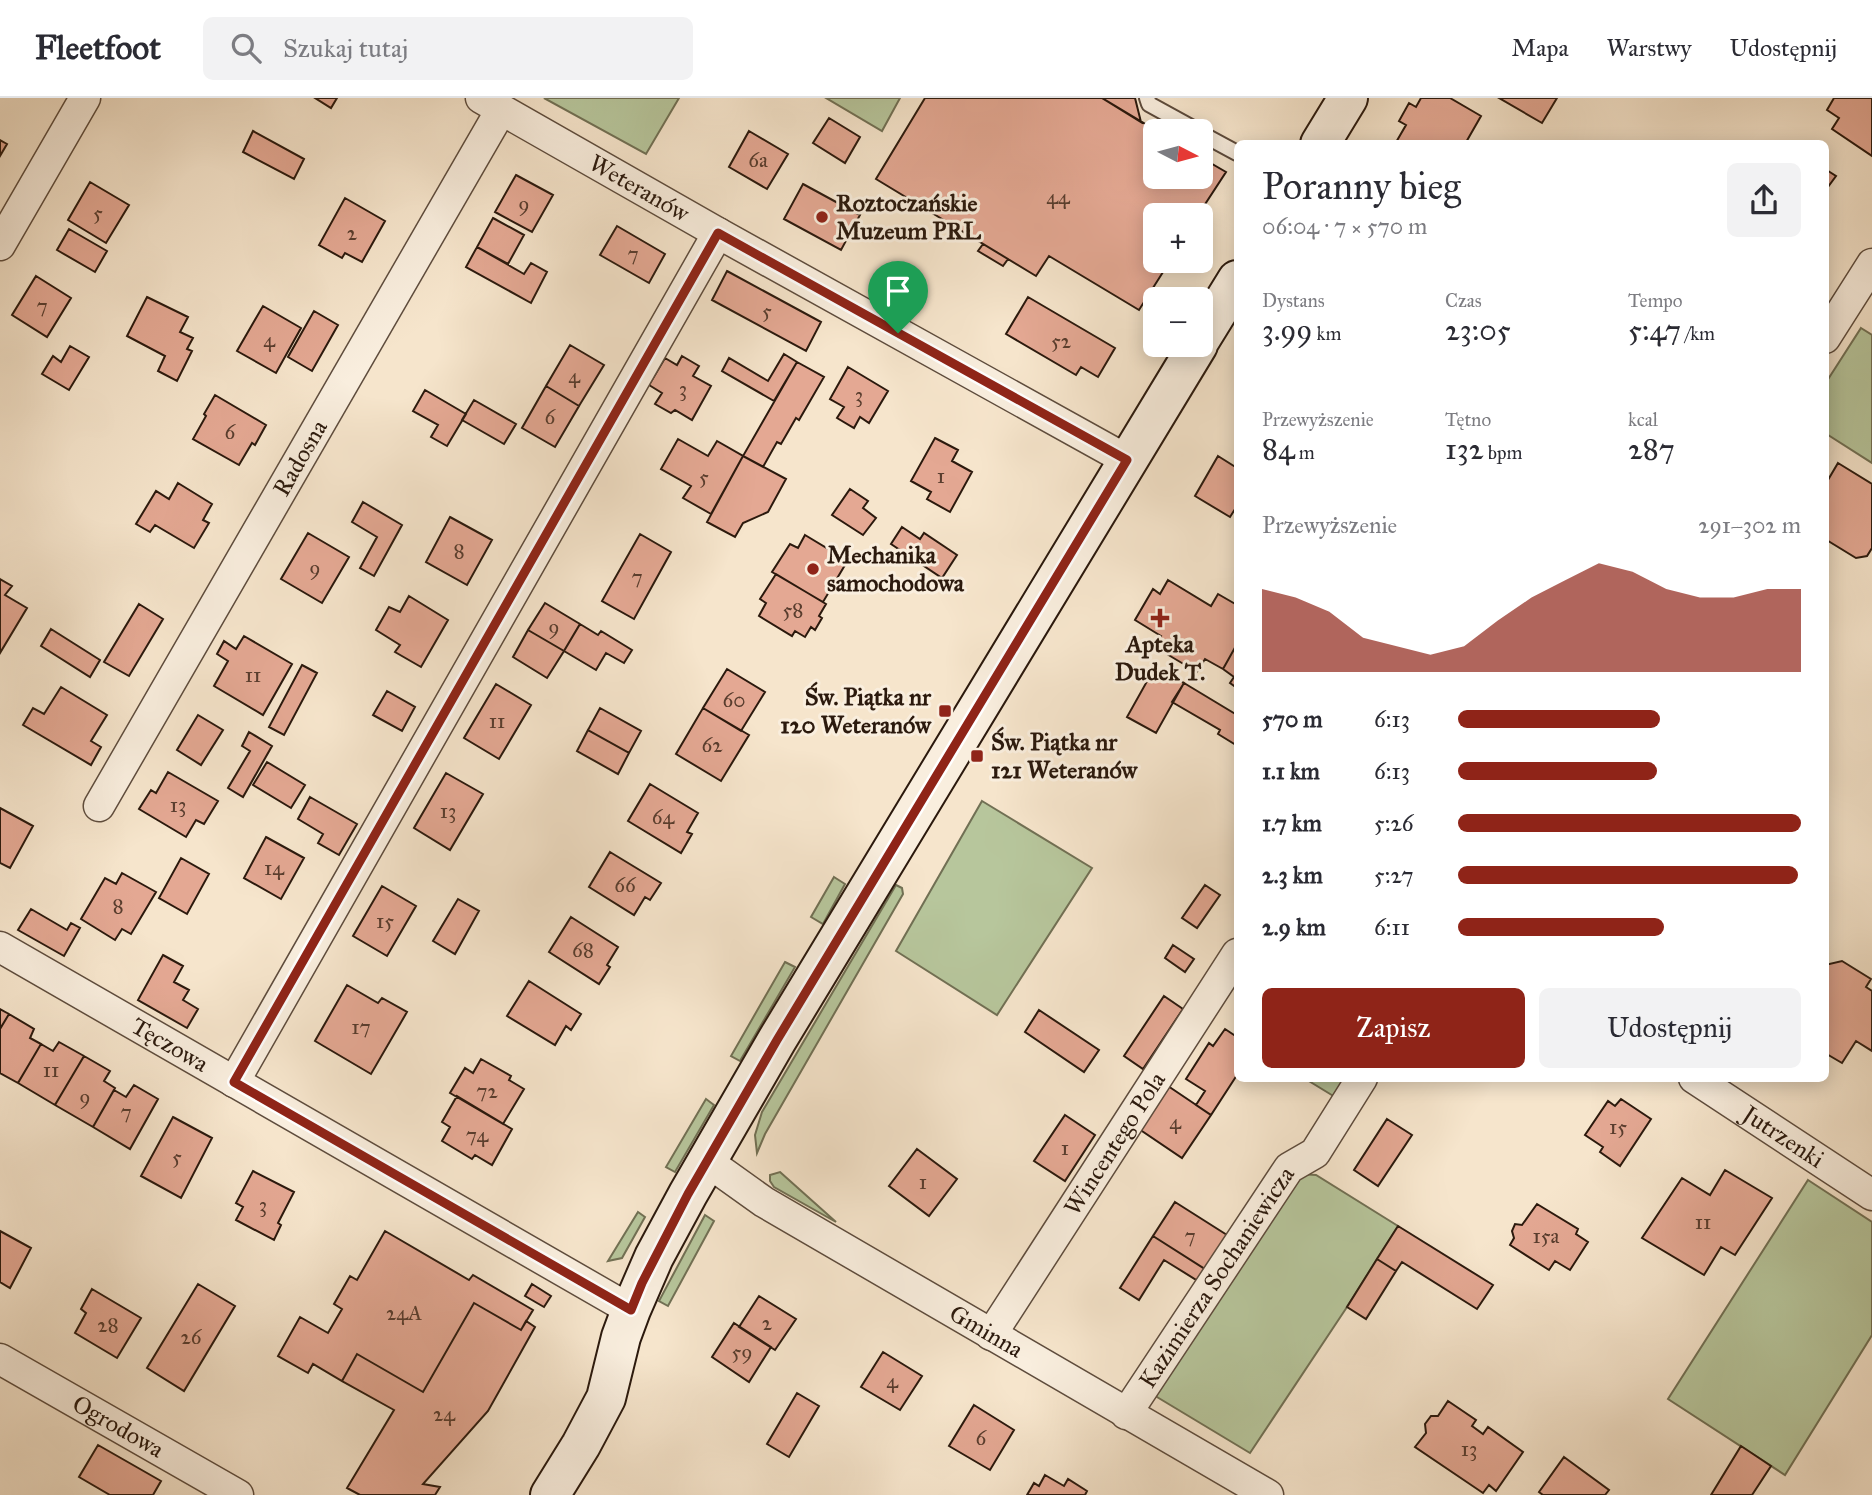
<!DOCTYPE html>
<html lang="pl">
<head>
<meta charset="utf-8">
<style>
  body { margin:0; font-family:"IM FELL Great Primer",serif; background:#f2f2f3; color:#2b2b33; height:100vh; display:flex; flex-direction:column; font-size:26px; white-space:nowrap }
  * { box-sizing:border-box; margin:0 }
  p { font-size:23px; color:#7c7c81 }
  .icon { flex:none; width:38px; height:38px; fill:none; stroke:currentColor; stroke-width:2; stroke-linecap:round; stroke-linejoin:round }
  .map { position:relative; flex:1; overflow:hidden }
  .panel { position:absolute; left:1234px; top:42px; width:595px; height:942px; display:flex; flex-direction:column; background:#fff; border-radius:10px; box-shadow:0 4px 18px #0003 }
  .panel>* { flex:none }
  .needle { width:46px; rotate:96deg }
  .tools { position:absolute; left:1143px; top:21px; display:grid; gap:14px }
  .tools a { display:grid; place-items:center; width:70px; height:70px; border-radius:10px; background:#fff; box-shadow:0 4px 18px #0003; font-size:35px }
  .pin { position:absolute; display:grid; place-items:center; width:60px; height:60px; color:#fff; margin:-72px -30px; border-radius:50% 50% 50% 0; rotate:-45deg; box-shadow:0 0 7px #0007 }
  .pin .icon { rotate:45deg }
  .round { display:grid; place-items:center; flex:none; width:74px; height:74px; border-radius:10px; background:#f2f2f3 }
  .head { display:flex; align-items:center; justify-content:space-between; height:119px; padding:0 28px }
  h1 { font-size:38px; font-weight:600; line-height:52px }
  .metrics { display:grid; grid-template-columns:repeat(3,1fr); gap:10px; height:119px; padding:7px 28px }
  .metrics div { display:grid; align-content:center }
  .metrics b { font-size:30px; font-weight:600 }
  .metrics small { font-size:19px; font-weight:400 }
  .metrics p { font-size:19px }
  .chart { height:196px; padding:14px 28px }
  .chart p { display:flex; justify-content:space-between }
  .chart svg { width:100%; height:126px; margin-top:7px; fill:#8f2418; opacity:.7 }
  .button { display:flex; gap:14px; margin-top:auto; padding:14px 28px }
  .button a { flex:1; height:80px; border-radius:10px; background:#8f2418; color:#fff; font-size:28px; font-weight:600; line-height:80px; text-align:center }
  .button a+a { background:#f2f2f3; color:#2b2b33 }
  ul { padding:0 28px; list-style:none; font-size:23px }
  li { display:grid; grid-template-columns:112px 84px 1fr; align-items:center; height:52px }
  li i { height:18px; border-radius:9px; background:#8f2418 }
  header { display:flex; align-items:center; gap:42px; box-sizing:border-box; height:98px; padding:0 35px; background:#fff; border-bottom:2px solid #e1e1e2 }
  header strong { font-size:33px }
  nav { display:flex; gap:38px; margin-inline-start:auto; font-size:24px }
  .search { width:490px; height:63px; background:#f2f2f3; display:flex; align-items:center; gap:18px; box-sizing:border-box; padding:0 24px; border-radius:10px; color:#7c7c81; font-size:26px }
  .map>svg:first-child { display:block }
  .green { fill:#b7c69c; stroke:#717054; stroke-width:2 }
  .building { fill:#e4a893; stroke:#2b190d; stroke-width:2 }
  .lines { fill:none; stroke-linecap:round; stroke-linejoin:round }
  .lane-casing { stroke:#5e4c3d; stroke-width:18 }
  .street-casing { stroke:#5e4c3d; stroke-width:33 }
  .secondary-casing { stroke:#2b190d; stroke-width:42 }
  .lane { stroke:#f9eede; stroke-width:14 }
  .street { stroke:#f9eede; stroke-width:30 }
  .secondary { stroke:#f9eede; stroke-width:38 }
  .route-casing { stroke:#fff; stroke-width:14 }
  .route { stroke:#8f2418; stroke-width:9 }
  .poi-dot { fill:#8f2418; stroke:#f9eede; stroke-width:2.5 }
  .labels { text-anchor:middle; stroke-width:6; stroke-linejoin:round; paint-order:stroke }
  .number-label { font-size:21px; fill:#593d2e }
  .street-label { font-size:24px; fill:#2b190d; stroke:#f9eede }
  .poi-label { font-size:24px; font-weight:bold; fill:#2b190d; stroke:#f9eede; text-anchor:start }
</style>
</head>
<body>
<header>
<strong>Fleetfoot</strong>
<div class="search"><svg class="icon" aria-label="search" viewBox="0 0 24 24"><circle cx="10" cy="10" r="6"/><path d="M15 15l6 6"/></svg>Szukaj tutaj</div>
<nav><a>Mapa</a><a>Warstwy</a><a>Udostępnij</a></nav>
</header>
<div class="map">
<svg width="1872" height="1397" viewBox="0 0 1872 1397">
  <rect width="100%" height="100%" fill="#f6e5cc"/>
  <filter id="stains"><feTurbulence type="fractalNoise" baseFrequency=".00286" numOctaves="4"/><feColorMatrix values="0 0 0 0 .2 0 0 0 0 .09 0 0 0 0 .02 0 0 0 .5 -.17"/></filter>
  <radialGradient id="worn" r=".72"><stop offset=".6" stop-color="#630" stop-opacity="0"/><stop offset="1" stop-color="#630" stop-opacity=".3"/></radialGradient>
  <path class="green" d="M544,0H679L646,56Z
    M826,0H900L882,33Z
    M1861,230L1872,237V365L1825,335V286Z
    M982,703L1092,770L997,917L896,853Z
    M834,779L845,786L823,826L811,819Z
    M896,787L902,790L903,796L765,1036L757,1055L755,1037L762,1014Z
    M785,864L795,869L740,963L731,958Z
    M1304,980H1348L1335,999Z
    M706,1001L714,1007L675,1074L666,1069Z
    M780,1074L836,1124L774,1089L770,1083V1077Z
    M1299,1076L1316,1077L1398,1128L1347,1209L1250,1355L1152,1296Z
    M1808,1082L1872,1124V1237L1785,1377L1668,1301Z
    M638,1114L645,1119L622,1160L608,1163Z
    M705,1117L714,1123L668,1208L659,1203Z"/>
  <path class="building" d="M315,0H337L331,10Z
    M925,0H1102L1157,33H1155V79H1200V59L1226,74L1198,117H1155V163H1170L1139,212L1049,158L1036,178L876,81Z
    M1102,0H1135L1141,24Z
    M1421,0H1450L1481,18L1465,46H1395L1406,27L1399,23L1409,5L1416,9Z
    M1499,0H1557L1542,25Z
    M1834,0H1872V58L1832,31L1839,20L1827,12Z
    M829,20L860,39L845,65L813,45Z
    M253,33L304,61L294,81L243,54Z
    M749,33L788,56L767,91L729,69Z
    M0,42L7,46L0,58Z
    M1825,71L1836,78L1825,93Z
    M516,77L553,97L532,134L495,114Z
    M90,84L129,107L106,145L68,122Z
    M803,86L860,117L841,152L784,121Z
    M345,100L385,123L362,164L345,155L342,160L319,147Z
    M493,120L524,137L508,166L477,149Z
    M617,128L665,156L649,185L600,157Z
    M69,131L107,153L95,174L57,152Z
    M983,146L1008,161L1003,168L978,153Z
    M477,149L524,176L531,165L547,174L531,205L466,169Z
    M727,173L821,224L806,253L712,202Z
    M36,178L71,200L47,239L12,217Z
    M147,199L188,219L180,234L193,240L187,251L192,253L177,283L158,273L165,258L127,238Z
    M1028,199L1115,250L1098,279L1081,269L1076,277L1006,236Z
    M263,208L301,230L276,275L237,253Z
    M314,213L338,227L312,273L288,259Z
    M570,247L604,267L579,308L546,288Z
    M70,248L89,259L69,292L42,276L53,258L61,264Z
    M784,256L797,264L774,303L722,273L729,260L768,283Z
    M682,258L699,268L693,278L711,288L692,322L675,312L671,315L655,306L662,295L649,287L665,260L677,267Z
    M797,264L824,279L799,322L796,320L781,346L777,344L763,369L743,358Z
    M848,269L888,293L869,325L860,319L854,330L837,320L844,309L830,301Z
    M546,288L579,308L555,349L522,330Z
    M425,292L466,316L447,348L431,339L438,327L413,313Z
    M215,297L266,327L255,347L252,345L239,367L193,341L206,318L204,316Z
    M474,302L516,326L504,346L462,322Z
    M935,340L958,352L952,363L972,374L950,414L927,401L931,394L911,383Z
    M678,341L708,358L717,343L743,358L711,416L683,400L691,388L661,371Z
    M743,358L786,381L768,414L743,425L735,439L707,424Z
    M1218,358L1237,370V408L1230,419L1195,398Z
    M1838,365L1872,386V450L1867,458L1856,460L1825,441V387Z
    M178,385L212,406L203,422L209,425L194,450L155,427L150,434L136,426L156,393L169,401Z
    M850,391L868,403L863,410L876,420L863,437L832,417Z
    M363,404L402,427L374,478L360,470L377,439L352,424Z
    M450,419L492,442L467,487L426,464Z
    M902,429L920,441L924,435L957,457L942,480L891,446Z
    M308,435L349,459L322,505L281,481Z
    M640,436L671,454L634,521L602,503Z
    M805,437L838,457L836,461L845,467L823,504L772,474L790,446L798,450Z
    M776,476L826,506L819,518L822,520L815,532L811,529L805,539L795,533L792,538L759,518L766,505L760,501Z
    M0,481L12,488L5,497L27,510L0,555Z
    M1168,482L1211,508L1218,496L1237,507V546L1223,571L1205,561L1197,574L1155,549L1161,538L1135,522L1153,491L1160,496Z
    M409,498L448,522L421,569L395,554L400,547L376,532L389,509L400,514Z
    M545,505L580,526L564,553L528,532Z
    M139,506L163,521L129,578L104,564Z
    M580,526L598,537L601,533L632,552L624,565L606,555L596,572L564,553Z
    M51,531L100,562L90,579L41,548Z
    M528,532L564,553L547,580L513,559Z
    M244,538L292,566L263,617L214,588L228,563L217,556L224,543L236,551Z
    M1237,546V590L1230,585L1234,579L1223,571Z
    M302,567L317,575L284,637L269,629Z
    M1155,569L1184,585L1156,635L1127,619Z
    M727,571L765,594L741,633L703,610Z
    M1184,585L1237,617L1236,647L1218,636L1220,632L1172,604Z
    M496,586L531,607L499,661L464,640Z
    M61,589L107,617L91,643L101,649L91,667L23,627L33,610L44,616Z
    M387,593L415,609L402,633L373,617Z
    M600,610L641,633L629,655L588,632Z
    M703,610L749,637L721,683L676,656Z
    M198,617L223,632L201,667L177,652Z
    M588,632L629,655L618,676L577,653Z
    M249,634L272,648L243,699L228,690L250,653L242,648Z
    M267,664L305,687L291,710L253,687Z
    M168,674L218,703L204,726L196,722L186,739L139,711L151,692L156,695Z
    M446,675L483,696L450,752L414,730Z
    M650,686L698,715L687,734L692,736L681,755L628,723Z
    M310,699L357,726L339,757L318,745L323,736L298,721Z
    M0,710L33,728L10,770L0,765Z
    M266,739L304,760L281,801L244,780Z
    M610,754L661,785L650,802L645,799L634,817L589,789Z
    M181,760L209,776L187,816L159,800Z
    M122,775L156,794L131,836L122,831L115,842L81,821L105,780L116,786Z
    M1205,787L1220,797L1197,830L1182,820Z
    M382,788L416,808L387,858L353,838Z
    M458,801L479,813L455,856L433,843Z
    M31,811L67,832L71,825L80,830L64,858L18,832Z
    M571,819L618,849L607,867L610,869L599,886L549,854Z
    M1173,847L1194,861L1185,874L1165,860Z
    M163,857L183,868L174,884L189,892L183,902L198,911L187,930L138,902Z
    M1842,863L1871,881L1866,889L1872,893V953L1856,943L1842,965L1825,955V867Z
    M529,883L581,916L571,932L566,928L555,947L507,918Z
    M347,887L378,905L382,900L407,914L371,976L315,943Z
    M1164,898L1183,911L1143,971L1124,958Z
    M0,911L9,916L0,931Z
    M1039,912L1099,952L1084,974L1025,934Z
    M9,916L34,931L30,940L41,946L18,985L0,975V931Z
    M1225,931L1237,939V977L1211,1017L1196,1007L1205,993L1186,981L1209,945L1213,948Z
    M59,944L84,958L55,1007L18,985L41,946L53,953Z
    M84,958L110,973L104,983L115,990L93,1029L55,1007Z
    M481,961L511,978L509,982L524,991L503,1026L450,995L465,970L473,975Z
    M134,987L158,1001L130,1051L93,1029L114,992L126,999Z
    M1168,988L1211,1017L1182,1060L1139,1031Z
    M457,998L512,1031L492,1067L475,1057L472,1061L442,1043L450,1029L442,1024Z
    M1621,1001L1651,1021L1620,1068L1600,1054L1603,1049L1585,1037L1608,1003L1615,1008Z
    M1065,1017L1095,1037L1065,1083L1034,1063Z
    M173,1019L212,1040L181,1100L141,1078Z
    M1387,1021L1412,1037L1378,1088L1354,1072Z
    M917,1051L957,1081L929,1118L889,1088Z
    M1725,1072L1772,1100L1735,1157L1721,1149L1704,1177L1642,1140L1682,1080L1710,1097Z
    M253,1073L294,1094L278,1125L281,1127L274,1142L236,1122L243,1109L236,1105Z
    M1175,1104L1227,1137L1205,1171L1153,1138Z
    M1537,1106L1578,1131L1576,1136L1588,1144L1570,1172L1555,1163L1549,1172L1510,1147L1514,1140L1512,1133L1515,1126L1522,1127Z
    M1398,1128L1493,1187L1477,1211L1402,1164L1396,1173L1377,1161Z
    M0,1133L31,1150L10,1190L0,1184Z
    M385,1133L469,1182L473,1177L533,1212L521,1232L474,1205L423,1294L357,1256L342,1283L313,1266L308,1275L278,1258L300,1219L328,1235L342,1211L334,1206L350,1178L357,1182Z
    M1153,1138L1205,1171L1198,1183L1164,1162L1139,1202L1120,1190Z
    M1377,1161L1396,1173L1366,1221L1347,1209Z
    M198,1186L235,1208L184,1293L147,1270Z
    M532,1186L551,1198L544,1209L525,1198Z
    M92,1191L141,1220L117,1260L75,1235L86,1215L81,1211Z
    M759,1198L796,1221L775,1252L739,1229Z
    M474,1205L521,1232L526,1223L535,1229L488,1313L423,1386L440,1389L435,1397H360L347,1390L394,1312L342,1283L357,1256L423,1294Z
    M734,1225L771,1249L749,1284L712,1259Z
    M883,1254L922,1278L900,1312L861,1289Z
    M797,1295L819,1308L789,1359L767,1346Z
    M1448,1303L1476,1322L1472,1328L1483,1336L1488,1329L1523,1354L1496,1393L1489,1387L1483,1395L1415,1349L1426,1335L1425,1326L1431,1318H1438Z
    M974,1307L1014,1332L990,1372L949,1348Z
    M98,1347L161,1383L153,1397H110L79,1379Z
    M1741,1348L1771,1368L1752,1397H1711Z
    M1564,1359L1609,1392L1605,1397H1543L1539,1394Z
    M1045,1377L1064,1388L1068,1381L1087,1393L1085,1397H1027L1034,1385L1039,1388Z"/>
  <g class="lines">
    <defs>
      <path id="lane" d="M1147,0L1149,6L1198,33
        M1200,35L1237,55"/>
      <g id="street">
        <path id="s1" d="M481,0L718,135L1127,362"/>
        <path d="M0,147L85,0"/>
        <path d="M1825,240L1872,166"/>
        <path id="s2" d="M99,708L501,12"/>
        <path id="s3" d="M0,849L631,1212"/>
        <path id="s4" d="M1694,980L1872,1097"/>
        <path d="M234,984L718,135"/>
        <path id="s5" d="M708,1064L764,1104L1268,1397"/>
        <path id="s6" d="M991,1237L1237,856"/>
        <path id="s7" d="M0,1261L238,1397"/>
        <path id="s8" d="M1126,1316L1289,1070L1315,1055L1362,980"/>
      </g>
      <path id="secondary" d="M1320,46L1348,0
        M1200,242L1237,182
        M550,1397L581,1347L606,1300L621,1239L631,1212L654,1159L688,1096L777,942L1198,247"/>
    </defs>
    <use href="#lane" class="lane-casing"/>
    <use href="#street" class="street-casing"/>
    <use href="#secondary" class="secondary-casing"/>
    <use href="#lane" class="lane"/>
    <use href="#street" class="street"/>
    <use href="#secondary" class="secondary"/>
  </g>
  <g class="lines">
    <defs>
      <path id="route" d="M718,135L1127,362L777,942L688,1096L642,1185L631,1212L234,984Z"/>
    </defs>
    <use href="#route" class="route-casing"/>
    <use href="#route" class="route"/>
  </g>
  <g class="poi-dot">
    <circle cx="822" cy="119" r="7"/>
    <circle cx="813" cy="471" r="7"/>
    <path d="M1156.5 509.5h7v7h7v7h-7v7h-7v-7h-7v-7h7z"/>
    <rect x="938" y="606" width="14" height="14" rx="3.5"/>
    <rect x="970" y="651" width="14" height="14" rx="3.5"/>
  </g>
  <g class="labels">
    <g class="number-label">
      <text x="758" y="69">6a</text>
      <text x="1058" y="106">44</text>
      <text x="524" y="113">9</text>
      <text x="98" y="122">5</text>
      <text x="352" y="142">2</text>
      <text x="633" y="163">7</text>
      <text x="42" y="215">7</text>
      <text x="767" y="220">5</text>
      <text x="269" y="249">4</text>
      <text x="1061" y="250">52</text>
      <text x="574" y="285">4</text>
      <text x="683" y="298">3</text>
      <text x="859" y="304">3</text>
      <text x="550" y="326">6</text>
      <text x="230" y="341">6</text>
      <text x="941" y="385">1</text>
      <text x="704" y="386">5</text>
      <text x="459" y="460">8</text>
      <text x="315" y="477">9</text>
      <text x="637" y="486">7</text>
      <text x="793" y="519">58</text>
      <text x="554" y="536">9</text>
      <text x="253" y="584">11</text>
      <text x="734" y="609">60</text>
      <text x="497" y="630">11</text>
      <text x="712" y="654">62</text>
      <text x="178" y="714">13</text>
      <text x="448" y="720">13</text>
      <text x="663" y="726">64</text>
      <text x="274" y="777">14</text>
      <text x="625" y="794">66</text>
      <text x="118" y="815">8</text>
      <text x="385" y="830">15</text>
      <text x="583" y="859">68</text>
      <text x="361" y="936">17</text>
      <text x="51" y="979">11</text>
      <text x="487" y="1000">72</text>
      <text x="85" y="1006">9</text>
      <text x="126" y="1021">7</text>
      <text x="1175" y="1031">4</text>
      <text x="1618" y="1036">15</text>
      <text x="477" y="1044">74</text>
      <text x="1065" y="1057">1</text>
      <text x="177" y="1066">5</text>
      <text x="923" y="1091">1</text>
      <text x="263" y="1114">3</text>
      <text x="1703" y="1131">11</text>
      <text x="1190" y="1145">7</text>
      <text x="1546" y="1145">15a</text>
      <text x="404" y="1222">24A</text>
      <text x="767" y="1232">2</text>
      <text x="108" y="1234">28</text>
      <text x="191" y="1246">26</text>
      <text x="742" y="1261">59</text>
      <text x="892" y="1290">4</text>
      <text x="444" y="1323">24</text>
      <text x="981" y="1347">6</text>
      <text x="1469" y="1358">13</text>
    </g>
    <g class="street-label">
      <text dy="8" stroke="none"><textPath href="#s1" startOffset="182">Weteranów</textPath></text>
      <text dy="8" stroke="none"><textPath href="#s2" startOffset="402">Radosna</textPath></text>
      <text dy="8" stroke="none"><textPath href="#s3" startOffset="196">Tęczowa</textPath></text>
      <text dy="8" stroke="none"><textPath href="#s4" startOffset="107">Jutrzenki</textPath></text>
      <text dy="8" stroke="none"><textPath href="#s6" startOffset="228">Wincentego Pola</textPath></text>
      <text dy="8" stroke="none"><textPath href="#s8" startOffset="164">Kazimierza Sochaniewicza</textPath></text>
      <text dy="8" stroke="none"><textPath href="#s5" startOffset="326">Gminna</textPath></text>
      <text dy="8" stroke="none"><textPath href="#s7" startOffset="136">Ogrodowa</textPath></text>
    </g>
    <g class="poi-label">
      <text x="836" y="113">Roztoczańskie<tspan x="836" dy="28">Muzeum PRL</tspan></text>
      <text x="827" y="465">Mechanika<tspan x="827" dy="28">samochodowa</tspan></text>
      <text x="1160" y="554" text-anchor="middle">Apteka<tspan x="1160" dy="28">Dudek T.</tspan></text>
      <text x="931" y="607" text-anchor="end">Św. Piątka nr<tspan x="931" dy="28">120 Weteranów</tspan></text>
      <text x="991" y="652">Św. Piątka nr<tspan x="991" dy="28">121 Weteranów</tspan></text>
    </g>
  </g>
  <rect width="100%" height="100%" filter="url(#stains)"/>
  <rect width="100%" height="100%" fill="url(#worn)"/>
</svg>
<div class="tools">
<a><svg class="needle" viewBox="-14 -14 28 28"><path d="M0-13l5 13h-10z" fill="#e53935"/><path d="M0 13l5-13h-10z" fill="#7c7c81"/></svg></a>
<a>+</a>
<a>−</a>
</div>
<div class="pin" style="left:898px;top:235px;background:#1e9e55"><svg class="icon" aria-label="arrive" viewBox="0 0 24 24"><path d="M6 21V4h12l-3 4 3 4H6"/></svg></div>
<section class="panel">
<div class="head"><div><h1>Poranny bieg</h1><p>06:04 · 7 × 570 m</p></div><a class="round"><svg class="icon" aria-label="share" viewBox="0 0 24 24"><path d="M12 15V3M7 8l5-5 5 5M5 13v7h14v-7"/></svg></a></div>
<div class="metrics">
<div><p>Dystans</p><b>3.99<small> km</small></b></div>
<div><p>Czas</p><b>23:05</b></div>
<div><p>Tempo</p><b>5:47<small> /km</small></b></div>
</div>
<div class="metrics">
<div><p>Przewyższenie</p><b>84<small> m</small></b></div>
<div><p>Tętno</p><b>132<small> bpm</small></b></div>
<div><p>kcal</p><b>287</b></div>
</div>
<div class="chart"><p><span>Przewyższenie</span>291–302 m</p>
<svg viewBox="0 0 160 44" preserveAspectRatio="none"><path d="M0 44V15L10 18L20 23L30 32L40 35L50 38L60 35L70 26L80 18L90 12L100 6L110 9L120 15L130 18L140 18L150 15L160 15V44z"/></svg>
</div>
<ul>
<li><b>570 m</b>6:13<i style="width:59%"></i></li>
<li><b>1.1 km</b>6:13<i style="width:58%"></i></li>
<li><b>1.7 km</b>5:26<i style="width:100%"></i></li>
<li><b>2.3 km</b>5:27<i style="width:99%"></i></li>
<li><b>2.9 km</b>6:11<i style="width:60%"></i></li>
</ul>
<div class="button"><a>Zapisz</a><a>Udostępnij</a></div>
</section>
</div>
</body>
</html>
